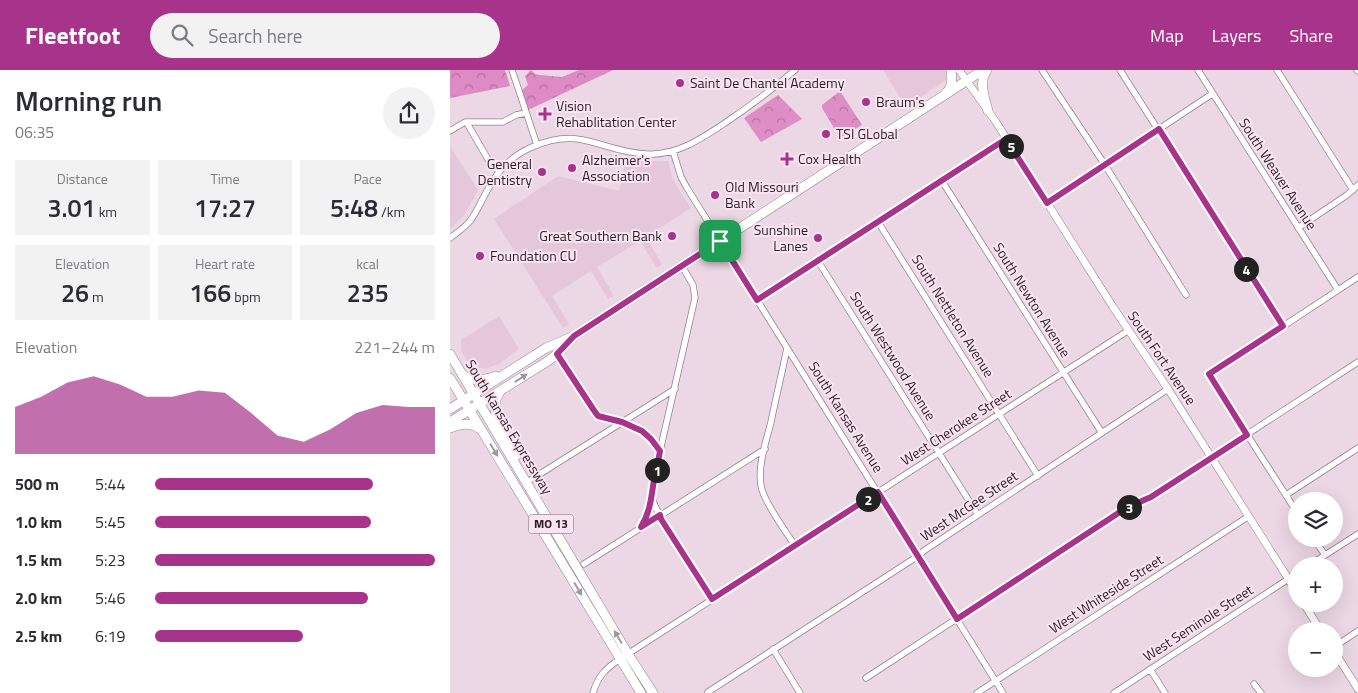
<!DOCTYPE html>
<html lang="en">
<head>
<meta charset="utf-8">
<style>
  body { margin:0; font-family:"Titillium Web",sans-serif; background:#f2f2f3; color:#2b2b33; height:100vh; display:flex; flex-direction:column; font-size:19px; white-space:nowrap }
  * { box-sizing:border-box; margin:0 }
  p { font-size:16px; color:#7c7c81 }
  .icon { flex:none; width:28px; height:28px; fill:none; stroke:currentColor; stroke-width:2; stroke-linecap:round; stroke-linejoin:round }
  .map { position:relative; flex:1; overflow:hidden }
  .panel { display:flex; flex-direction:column; background:#fff; width:450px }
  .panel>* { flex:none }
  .controls { position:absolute; left:838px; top:422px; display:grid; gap:10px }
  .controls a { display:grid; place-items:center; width:55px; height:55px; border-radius:50%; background:#fff; box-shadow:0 5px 20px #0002; font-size:25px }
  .pin { position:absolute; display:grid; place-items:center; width:42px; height:42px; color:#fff; margin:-21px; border-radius:10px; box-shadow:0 2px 8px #0006 }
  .km { position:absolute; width:25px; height:25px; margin:-12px; border-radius:50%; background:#222; color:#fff; font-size:14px; line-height:25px; text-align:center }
  .round { display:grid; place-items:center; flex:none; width:52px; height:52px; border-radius:26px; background:#f2f2f3 }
  .summary { display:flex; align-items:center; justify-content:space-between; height:85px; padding:0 15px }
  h1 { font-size:28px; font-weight:600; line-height:38px }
  .figures { display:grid; grid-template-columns:repeat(3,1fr); gap:8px; height:85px; padding:5px 15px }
  .figures div { display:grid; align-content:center; border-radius:0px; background:#f2f2f3; text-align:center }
  .figures b { font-size:25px; font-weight:600 }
  .figures small { font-size:14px; font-weight:400 }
  .figures p { font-size:14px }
  .chart { height:140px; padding:10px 15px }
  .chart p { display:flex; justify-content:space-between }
  .chart svg { width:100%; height:90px; margin-top:5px; fill:#a8338b; opacity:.7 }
  ul { padding:0 15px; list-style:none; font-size:16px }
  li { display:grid; grid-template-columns:80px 60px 1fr; align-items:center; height:38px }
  li i { height:12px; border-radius:6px; background:#a8338b }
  header { display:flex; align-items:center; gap:30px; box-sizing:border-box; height:70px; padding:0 25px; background:#a8338b; color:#fff }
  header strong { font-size:24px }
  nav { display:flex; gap:28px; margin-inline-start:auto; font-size:18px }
  .search { width:350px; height:45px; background:#f2f2f3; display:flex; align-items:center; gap:12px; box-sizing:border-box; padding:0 18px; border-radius:28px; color:#7c7c81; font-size:19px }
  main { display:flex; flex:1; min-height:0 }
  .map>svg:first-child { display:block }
  .built { fill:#e4c8da }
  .forest { fill:url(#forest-crowns) }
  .park { fill:url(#park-crowns) }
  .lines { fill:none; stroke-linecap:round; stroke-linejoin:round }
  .minor-casing { stroke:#95818e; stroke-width:7 }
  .tertiary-casing { stroke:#95818e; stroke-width:8 }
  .primary-casing { stroke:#95818e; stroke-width:10 }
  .minor { stroke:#fff; stroke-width:5.5 }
  .tertiary { stroke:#fff; stroke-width:7 }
  .primary { stroke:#fff; stroke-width:9 }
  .oneway { fill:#9e9a9c }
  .route-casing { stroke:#fff; stroke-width:10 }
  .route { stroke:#a8338b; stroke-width:6 }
  .poi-dot { fill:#a8338b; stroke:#fae4f2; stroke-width:2 }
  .labels { text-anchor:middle; stroke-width:4; stroke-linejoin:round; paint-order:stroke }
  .shield { fill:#fae4f2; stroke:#665a62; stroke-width:1 }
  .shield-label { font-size:12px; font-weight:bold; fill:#271f24 }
  .poi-label { font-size:14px; fill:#271f24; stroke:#fae4f2; text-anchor:start }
  .street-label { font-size:14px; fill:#271f24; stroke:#fae4f2 }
</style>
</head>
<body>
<header>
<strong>Fleetfoot</strong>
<div class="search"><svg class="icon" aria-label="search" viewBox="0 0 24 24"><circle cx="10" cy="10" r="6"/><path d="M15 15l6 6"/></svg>Search here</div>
<nav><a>Map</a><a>Layers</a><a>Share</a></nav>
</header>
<main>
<section class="panel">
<div class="summary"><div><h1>Morning run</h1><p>06:35</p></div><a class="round"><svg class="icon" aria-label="share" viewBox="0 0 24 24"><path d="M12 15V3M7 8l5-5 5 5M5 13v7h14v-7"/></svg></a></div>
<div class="figures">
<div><p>Distance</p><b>3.01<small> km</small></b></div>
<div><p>Time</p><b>17:27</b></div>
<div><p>Pace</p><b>5:48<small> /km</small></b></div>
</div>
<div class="figures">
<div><p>Elevation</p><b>26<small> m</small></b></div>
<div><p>Heart rate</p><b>166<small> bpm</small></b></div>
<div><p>kcal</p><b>235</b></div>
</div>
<div class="chart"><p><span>Elevation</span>221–244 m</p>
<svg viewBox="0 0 160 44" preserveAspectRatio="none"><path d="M0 44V21L10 16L20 9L30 6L40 10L50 16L60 16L70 13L80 14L90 24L100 35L110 38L120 32L130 24L140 20L150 21L160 21V44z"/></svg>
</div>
<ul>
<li><b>500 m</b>5:44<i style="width:78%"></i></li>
<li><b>1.0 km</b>5:45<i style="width:77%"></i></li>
<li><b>1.5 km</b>5:23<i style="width:100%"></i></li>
<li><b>2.0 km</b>5:46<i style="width:76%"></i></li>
<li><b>2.5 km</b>6:19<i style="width:53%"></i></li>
</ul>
</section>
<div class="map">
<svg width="908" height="623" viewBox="0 0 908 623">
  <defs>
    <pattern id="forest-crowns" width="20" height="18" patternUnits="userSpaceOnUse" patternTransform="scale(1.25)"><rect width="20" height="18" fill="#de8ac4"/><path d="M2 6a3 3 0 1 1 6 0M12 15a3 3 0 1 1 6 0" fill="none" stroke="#b4709f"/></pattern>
    <pattern id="park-crowns" width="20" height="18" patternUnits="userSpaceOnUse" patternTransform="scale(1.25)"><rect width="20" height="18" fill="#df8ec5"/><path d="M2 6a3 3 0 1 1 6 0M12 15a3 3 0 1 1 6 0" fill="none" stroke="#b573a0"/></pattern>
  </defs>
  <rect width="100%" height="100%" fill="#ecd7e5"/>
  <path class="built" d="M433,0H495L496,10L456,37Z
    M0,76L28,120L15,144L0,159Z
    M176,89L192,91H218L222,107L229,120L241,138L196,167L212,194L207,198L190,171L147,197L164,226L158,229L141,201L102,226L119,254L113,258L44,149L108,106L169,121Z
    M49,246L69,279L49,294L35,299L24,296L16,289L12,282L11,270Z"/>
  <path class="forest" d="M0,0H55L60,16L0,28Z
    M81,0L85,4L90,5L112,7L129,0H163L78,40L72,20L78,15L75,6Z"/>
  <path class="park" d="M390,21L412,55L392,67L387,63L372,38V35Z
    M328,25L352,49L311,72L294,48Z"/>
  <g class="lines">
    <defs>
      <path id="minor" d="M62,0L87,75
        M592,0L655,95L736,225
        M670,0L833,256
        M748,0L888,220
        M827,0L903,120
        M907,0L908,1
        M0,61L15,52H20
        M223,81L231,107L237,118L553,623
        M49,101L39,91L18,55L20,52H53L66,45L76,43
        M492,111L652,363
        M597,133L762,24
        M428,152L588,406
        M848,158L897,125L908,115
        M0,168C7,163 14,158 20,151C27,142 31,131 37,121C47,101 61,86 82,77C132,55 150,82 196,84C226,86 251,69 275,53C300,36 323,19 345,0
        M368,191L528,445
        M232,196L243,215L245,228L210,381L203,415L202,429L211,449L262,529
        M307,230L556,69
        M337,278C332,303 326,327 321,352C316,372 306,400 312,420C318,438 335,460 345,476
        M107,284L138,333L148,346L172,352L189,359L198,366L210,381
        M82,409L225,319
        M836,425L908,378
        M846,441L759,305L908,207
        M192,455L199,441L202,429
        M864,469L875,485
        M134,494L315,379
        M858,496L908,464
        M884,577L908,561
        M323,579L350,623
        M700,599L715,623
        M416,608L676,438L701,427L908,292
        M804,614L811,623
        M143,623C148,606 155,599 170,589L679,260
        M259,623L258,622L468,486L475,480L718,319
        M527,623L799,446
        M664,623L846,504"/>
      <path id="tertiary" d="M509,0L546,52L663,237L718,319L846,521
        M854,534L871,561
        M884,581L908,619"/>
      <path id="primary" d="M537,0C528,12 535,28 538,41
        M496,23C503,17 502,8 501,0
        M0,284L178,584L203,623
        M13,305C23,312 35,310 46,306
        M0,308L191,623
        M50,322C35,341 58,368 67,385
        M0,339L96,278L124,266L533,0
        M0,352L98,291L107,284L123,267
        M0,358C11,354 20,352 30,359"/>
    </defs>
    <use href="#minor" class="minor-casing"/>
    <use href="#tertiary" class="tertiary-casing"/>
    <use href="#primary" class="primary-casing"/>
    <use href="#minor" class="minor"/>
    <use href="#tertiary" class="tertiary"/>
    <use href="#primary" class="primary"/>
  </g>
  <defs><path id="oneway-solid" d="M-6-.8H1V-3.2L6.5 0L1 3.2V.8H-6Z" transform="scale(1.25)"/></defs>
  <g class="oneway">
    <use href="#oneway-solid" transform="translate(71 308) rotate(-33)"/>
    <use href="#oneway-solid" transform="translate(44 380) rotate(59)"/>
    <use href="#oneway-solid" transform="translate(128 519) rotate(59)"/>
    <use href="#oneway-solid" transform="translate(168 567) rotate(-121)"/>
  </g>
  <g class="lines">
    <defs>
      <path id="route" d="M709,59L833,256L759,304L797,365L701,427L676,438L507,549L428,422L262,529L211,449L210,445L191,457C199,444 201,431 203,416C205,404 208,393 210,381L201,369L192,361L172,352L148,346L143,339L107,284L124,266L270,171L307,230L556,69L597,133Z"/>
    </defs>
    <use href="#route" class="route-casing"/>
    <use href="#route" class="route"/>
  </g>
  <g class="poi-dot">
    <circle cx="230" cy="13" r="5"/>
    <circle cx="416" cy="32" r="5"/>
    <path d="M92.5 36.5h5v5h5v5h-5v5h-5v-5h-5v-5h5z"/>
    <circle cx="376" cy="64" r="5"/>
    <path d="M334.5 81.5h5v5h5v5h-5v5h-5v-5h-5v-5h5z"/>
    <circle cx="122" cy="98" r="5"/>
    <circle cx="92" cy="102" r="5"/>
    <circle cx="265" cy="125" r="5"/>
    <circle cx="222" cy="166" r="5"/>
    <circle cx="368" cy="168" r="5"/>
    <circle cx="30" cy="186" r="5"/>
  </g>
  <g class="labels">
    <rect class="shield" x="78.5" y="444.5" width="45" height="19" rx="4"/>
    <g class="shield-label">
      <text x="101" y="458">MO 13</text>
    </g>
    <g class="poi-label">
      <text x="240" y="18">Saint De Chantel Academy</text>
      <text x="426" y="37">Braum's</text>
      <text x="106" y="41">Vision<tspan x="106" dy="16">Rehablitation Center</tspan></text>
      <text x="386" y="69">TSI GLobal</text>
      <text x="348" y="94">Cox Health</text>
      <text x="132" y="95">Alzheimer's<tspan x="132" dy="16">Association</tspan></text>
      <text x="82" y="99" text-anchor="end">General<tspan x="82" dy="16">Dentistry</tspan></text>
      <text x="275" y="122">Old Missouri<tspan x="275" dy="16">Bank</tspan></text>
      <text x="358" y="165" text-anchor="end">Sunshine<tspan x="358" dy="16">Lanes</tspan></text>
      <text x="212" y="171" text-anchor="end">Great Southern Bank</text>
      <text x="40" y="191">Foundation CU</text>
    </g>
    <g class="street-label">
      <text transform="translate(828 104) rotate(57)" y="5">South Weaver Avenue</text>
      <text transform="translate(582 230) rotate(58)" y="5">South Newton Avenue</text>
      <text transform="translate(503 246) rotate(58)" y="5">South Nettleton Avenue</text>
      <text transform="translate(443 286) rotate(58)" y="5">South Westwood Avenue</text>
      <text transform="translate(712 288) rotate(56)" y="5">South Fort Avenue</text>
      <text transform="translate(396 347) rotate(58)" y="5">South Kansas Avenue</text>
      <text transform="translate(59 357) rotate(59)" y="5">South Kansas Expressway</text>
      <text transform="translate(506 357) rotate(-33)" y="5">West Cherokee Street</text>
      <text transform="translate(519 436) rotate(-34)" y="5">West McGee Street</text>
      <text transform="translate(656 524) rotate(-33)" y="5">West Whiteside Street</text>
      <text transform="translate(748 553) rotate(-33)" y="5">West Seminole Street</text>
    </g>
  </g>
</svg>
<div class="controls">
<a><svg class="icon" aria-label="layers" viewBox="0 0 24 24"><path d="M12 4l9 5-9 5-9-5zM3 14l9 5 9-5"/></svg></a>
<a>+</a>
<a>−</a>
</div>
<div class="pin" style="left:270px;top:171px;background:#1e9e55"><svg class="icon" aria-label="arrive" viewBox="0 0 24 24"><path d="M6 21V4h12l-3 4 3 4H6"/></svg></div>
<b class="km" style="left:207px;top:400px">1</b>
<b class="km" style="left:418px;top:429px">2</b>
<b class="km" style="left:679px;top:437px">3</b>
<b class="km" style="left:796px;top:199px">4</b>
<b class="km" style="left:561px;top:76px">5</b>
</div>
</main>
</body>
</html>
